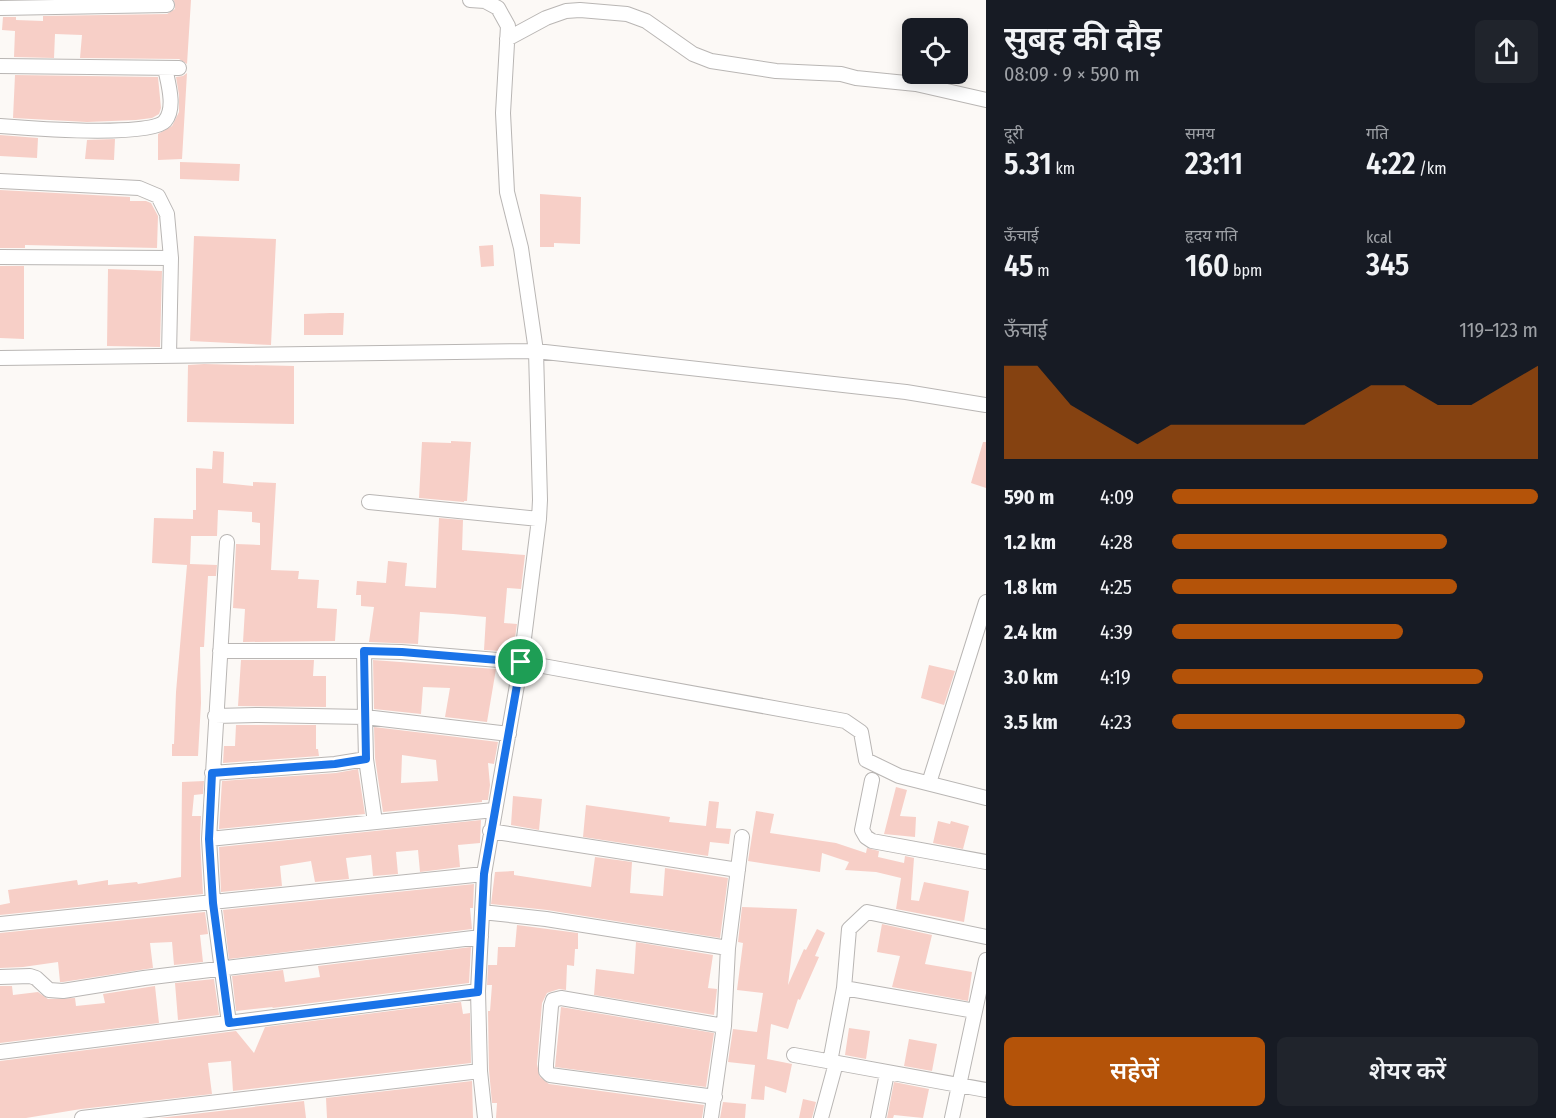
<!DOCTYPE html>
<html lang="hi">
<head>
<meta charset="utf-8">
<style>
  body { margin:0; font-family:"Fira Sans Condensed","Noto Sans Devanagari",sans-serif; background:#20242c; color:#f1f3f6; height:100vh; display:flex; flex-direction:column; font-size:22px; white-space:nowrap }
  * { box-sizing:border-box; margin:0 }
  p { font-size:20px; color:#9ea1a6 }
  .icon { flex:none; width:33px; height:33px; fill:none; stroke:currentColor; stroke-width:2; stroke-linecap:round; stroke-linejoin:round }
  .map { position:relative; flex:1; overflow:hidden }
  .drawer { display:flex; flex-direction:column; background:#171b24; width:570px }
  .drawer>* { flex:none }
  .buttons { position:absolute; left:902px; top:18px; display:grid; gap:12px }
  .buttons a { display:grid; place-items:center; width:66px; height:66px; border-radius:9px; background:#171b24; box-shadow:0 3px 15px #0003; font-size:30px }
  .pin { position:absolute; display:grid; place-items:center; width:51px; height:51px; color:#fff; margin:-26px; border:3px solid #fff; border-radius:50%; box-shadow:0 2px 6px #0007 }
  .round { display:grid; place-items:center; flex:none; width:63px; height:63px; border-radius:9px; background:#20242c }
  .overview { display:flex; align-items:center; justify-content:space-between; height:102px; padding:0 18px }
  h1 { font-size:33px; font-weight:600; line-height:45px }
  .figures { display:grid; grid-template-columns:repeat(3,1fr); gap:9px; height:102px; padding:6px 18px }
  .figures div { display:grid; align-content:center }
  .figures b { font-size:30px; font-weight:600 }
  .figures small { font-size:16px; font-weight:400 }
  .figures p { font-size:16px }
  .chart { height:168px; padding:12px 18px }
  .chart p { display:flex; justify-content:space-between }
  .chart svg { width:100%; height:108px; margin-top:6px; fill:#b45309; opacity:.7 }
  .cta { display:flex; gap:12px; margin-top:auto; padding:12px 18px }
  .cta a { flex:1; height:69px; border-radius:9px; background:#b45309; color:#fff; font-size:24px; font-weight:600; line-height:69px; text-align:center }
  .cta a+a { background:#20242c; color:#f1f3f6 }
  ul { padding:0 18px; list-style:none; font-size:20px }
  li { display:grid; grid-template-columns:96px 72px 1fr; align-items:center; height:45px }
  li i { height:15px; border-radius:8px; background:#b45309 }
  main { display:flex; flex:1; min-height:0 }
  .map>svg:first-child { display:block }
  .building { fill:#f7cfc7; fill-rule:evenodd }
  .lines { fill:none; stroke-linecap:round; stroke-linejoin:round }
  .minor-casing { stroke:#b9b6b4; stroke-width:16 }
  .minor { stroke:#fff; stroke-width:14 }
  .route-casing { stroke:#fff; stroke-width:12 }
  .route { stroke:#1a73e8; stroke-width:8 }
</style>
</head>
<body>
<main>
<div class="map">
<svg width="986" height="1118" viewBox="0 0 986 1118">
  <rect width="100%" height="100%" fill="#fcf9f6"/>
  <path class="building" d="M174,0H191L187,64L179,59L80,58L82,35L55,34L54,58L14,57L15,31L2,30L3,17H16V20L43,21V16L167,14L175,9Z
    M187,73L182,159L158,160V134L172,126L179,112V95L176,77L183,76Z
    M15,75L158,77L161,108L159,114L152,118L136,120L87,122L13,118Z
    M0,135L38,138L37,158L0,156Z
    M115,139L114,160L85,159L87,140Z
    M180,162L240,164L239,181L180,179Z
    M0,190L130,197V201H146L151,203L158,216L157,248L25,245V248H0Z
    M540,194L581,197L580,244L554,243V247H540Z
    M194,236L276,239L271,345L190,341Z
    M493,245L494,266L481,267L479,246Z
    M0,266H24V339L0,338Z
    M108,269L162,271L160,347L107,346Z
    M330,313H344L343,335H304V314Z
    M204,364L294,366V424L187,422L188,365Z
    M451,441L471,442L467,501H464V502L419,498L422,442L451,443Z
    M983,442H986V488L971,483Z
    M213,451L224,452L223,483L253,486V482L276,483L271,570L299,571L298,579L319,580L317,608L337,609L335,641L243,642L245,609L233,608L236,544L260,545V523L252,522V512L218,510L217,536H191L190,564L217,565L216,576H208L204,647H200L201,703L198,756H172V744H174L176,692L187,565L152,563L154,518L193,519V510H196V468L212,469Z
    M439,518L463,520L462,550L525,555L521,589L507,588L504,623L517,624L513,652L484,650L486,617L453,614L420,612L418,644L369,642L374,607L361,606V595H356L357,581L386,583L388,561L407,563L405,586L436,588Z
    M241,660H314L313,676H326V707L238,706Z
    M373,660L496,669L487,722L445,717L450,688L423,687L421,714L374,709Z
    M929,665L955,671L944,705L921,698Z
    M236,725H316V749H318L319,756L223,763L224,746H235Z
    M374,727L498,742L494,764L488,763L490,785L488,800H482V802L383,812L375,758ZM402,755L436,760L438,781L401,783Z
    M358,769L365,814L219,829L222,781L336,773Z
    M204,781L203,794L194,795L192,816H201L200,839L203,894L0,915V905L10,903L8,890L77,880L78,885L108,880V885L137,882L138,884L181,877L182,782Z
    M896,787L907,790L900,816L916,817L915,837L884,834Z
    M513,796L542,799L539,830L511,825Z
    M709,801L719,802L716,828L731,829L729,844L710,842L708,856L583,837L586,805L670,817L669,822L706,826Z
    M756,811L774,814L770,833L836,843L866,853L867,848L879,851L878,857L904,863L905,856L914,858L911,900L919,901L924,882L969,891L964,922L896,909L901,878L876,872L845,870L849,862L822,853L820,872L748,861Z
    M481,820L480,843L458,845L460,867L420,872L418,850L396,852L398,874L373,876L371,855L346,858L349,879L315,882L311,861L280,866L282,886L221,892L219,847Z
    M938,821L950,824L951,821L969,826L963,849L933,843Z
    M595,857L632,862L630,893L663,896L665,868L728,878L720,938L547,910L491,904L495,872L514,871V875L591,887Z
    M474,884L473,908H470L472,929L229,959L223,910Z
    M742,907L797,909L788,985L804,949L806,950L817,929L825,933L815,956L819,957L800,1000L798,999L788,1029L771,1024L767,1059L792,1064L786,1093L765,1086L764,1100L751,1099L755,1065L728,1062L733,1029L757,1032L763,993L737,990L743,943L738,942Z
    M205,912L208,934L200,935L203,962L174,965L172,942L150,943L153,968L63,982H60L58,962L23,967L0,968V933Z
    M882,924L932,935L925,964L972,972L968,1001L892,987L900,956L877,952Z
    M517,925L578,933V949H575L574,966L567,965L566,990L559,989L547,993L542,1003L537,1064L540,1077L549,1084L704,1105L702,1118H496L497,1103H492L489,1070L488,1011H490L492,985H487L488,965H497L498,947H515Z
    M636,942L713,955L708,988L717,989L714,1015L594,995L596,969L634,974Z
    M471,947L469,983L272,1008L273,1007L236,1011L232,976L283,970L285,982L320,977L318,966Z
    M214,979L219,1015L178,1020L175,983Z
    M0,986H12L13,995L38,992L48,999L75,998L76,1006L105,1003L103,994L155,986L159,1023L0,1043Z
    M461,1002L463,1014L470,1013L471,1063L233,1091L231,1061L208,1063L212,1094L81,1109L26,1118H0V1061L236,1031L254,1053L265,1027Z
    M561,1007L714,1033L706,1087L555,1067Z
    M849,1028L870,1031L866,1059L845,1055Z
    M909,1039L937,1044L932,1071L904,1066Z
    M472,1081L473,1118H327L326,1098Z
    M894,1082L929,1089L923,1118L894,1115L893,1118H887Z
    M803,1099L816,1102L812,1118H799Z
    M304,1101L306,1118H159Z
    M723,1102L746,1104L745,1118H720Z"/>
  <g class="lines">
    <defs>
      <path id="minor" d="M470,0L485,1L498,8L508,26L503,113L507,192L521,248L536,351L540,500L539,519L521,662L484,874L478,991L480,1071L485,1118
        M0,8L167,5
        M507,39L546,18L566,11L580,10L627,14L646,21L693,54L711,61L776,71L841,74L856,78L916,84L986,100
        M0,66L179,68
        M0,126C25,128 151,138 165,121C176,108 168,83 165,68
        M0,181L139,188L158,196L167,214L171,258L169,355
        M0,257L171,258
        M0,358L536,351L906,392L986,405
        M369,502L539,519
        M227,542L209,839L213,903L229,1023
        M220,651H364
        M215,716L259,715L365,717L364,651L401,652L521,662L845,721L861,732L866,760L899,776L986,798
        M212,773L335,764L366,759
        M872,780L862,830L866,837L872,841L986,862
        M929,783L986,602
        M375,822L366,759L365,717L509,734
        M490,831L738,870
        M209,839L494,810
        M482,912L546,919L728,948
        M0,924L484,874
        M0,977L30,976L36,978L49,990L63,991L144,978L481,937
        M844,988L975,1011
        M0,1052L478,991
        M794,1055L986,1090
        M830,1062L844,988L849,929L867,912L986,937
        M715,1097L550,1075L546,1071V1064L551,1006L553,1000L561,998L724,1026
        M82,1118L480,1071
        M711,1118L724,1026L728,948L742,837
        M821,1118L836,1063
        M878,1118L887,1073
        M952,1118L986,960"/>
    </defs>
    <use href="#minor" class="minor-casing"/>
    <use href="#minor" class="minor"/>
  </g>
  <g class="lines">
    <defs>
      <path id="route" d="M364,651L402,652L521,662L484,874L478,992L229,1023L213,903L209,839L212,773L335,764L366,759Z"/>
    </defs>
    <use href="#route" class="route-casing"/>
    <use href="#route" class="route"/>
  </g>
</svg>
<div class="buttons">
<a><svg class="icon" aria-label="locate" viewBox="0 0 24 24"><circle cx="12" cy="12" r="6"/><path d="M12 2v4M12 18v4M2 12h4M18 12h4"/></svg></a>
</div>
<div class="pin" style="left:521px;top:662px;background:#1e9e55"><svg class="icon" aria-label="arrive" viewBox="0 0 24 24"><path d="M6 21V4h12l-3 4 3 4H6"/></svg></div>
</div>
<section class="drawer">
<div class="overview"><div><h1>सुबह की दौड़</h1><p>08:09 · 9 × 590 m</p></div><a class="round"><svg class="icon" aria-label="share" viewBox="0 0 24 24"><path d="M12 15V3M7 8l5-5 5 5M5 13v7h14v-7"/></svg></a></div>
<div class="figures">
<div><p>दूरी</p><b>5.31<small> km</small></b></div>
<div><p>समय</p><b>23:11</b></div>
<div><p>गति</p><b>4:22<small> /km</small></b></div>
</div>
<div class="figures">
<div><p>ऊँचाई</p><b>45<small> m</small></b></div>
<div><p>हृदय गति</p><b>160<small> bpm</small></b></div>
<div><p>kcal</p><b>345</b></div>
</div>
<div class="chart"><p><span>ऊँचाई</span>119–123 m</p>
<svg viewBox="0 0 160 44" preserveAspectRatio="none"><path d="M0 44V6L10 6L20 22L30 30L40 38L50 30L60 30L70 30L80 30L90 30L100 22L110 14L120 14L130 22L140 22L150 14L160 6V44z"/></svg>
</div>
<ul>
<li><b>590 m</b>4:09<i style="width:100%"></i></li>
<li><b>1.2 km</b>4:28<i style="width:75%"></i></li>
<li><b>1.8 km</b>4:25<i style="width:78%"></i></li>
<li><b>2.4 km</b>4:39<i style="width:63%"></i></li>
<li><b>3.0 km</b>4:19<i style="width:85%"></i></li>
<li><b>3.5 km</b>4:23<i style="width:80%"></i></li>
</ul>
<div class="cta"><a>सहेजें</a><a>शेयर करें</a></div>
</section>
</main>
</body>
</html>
